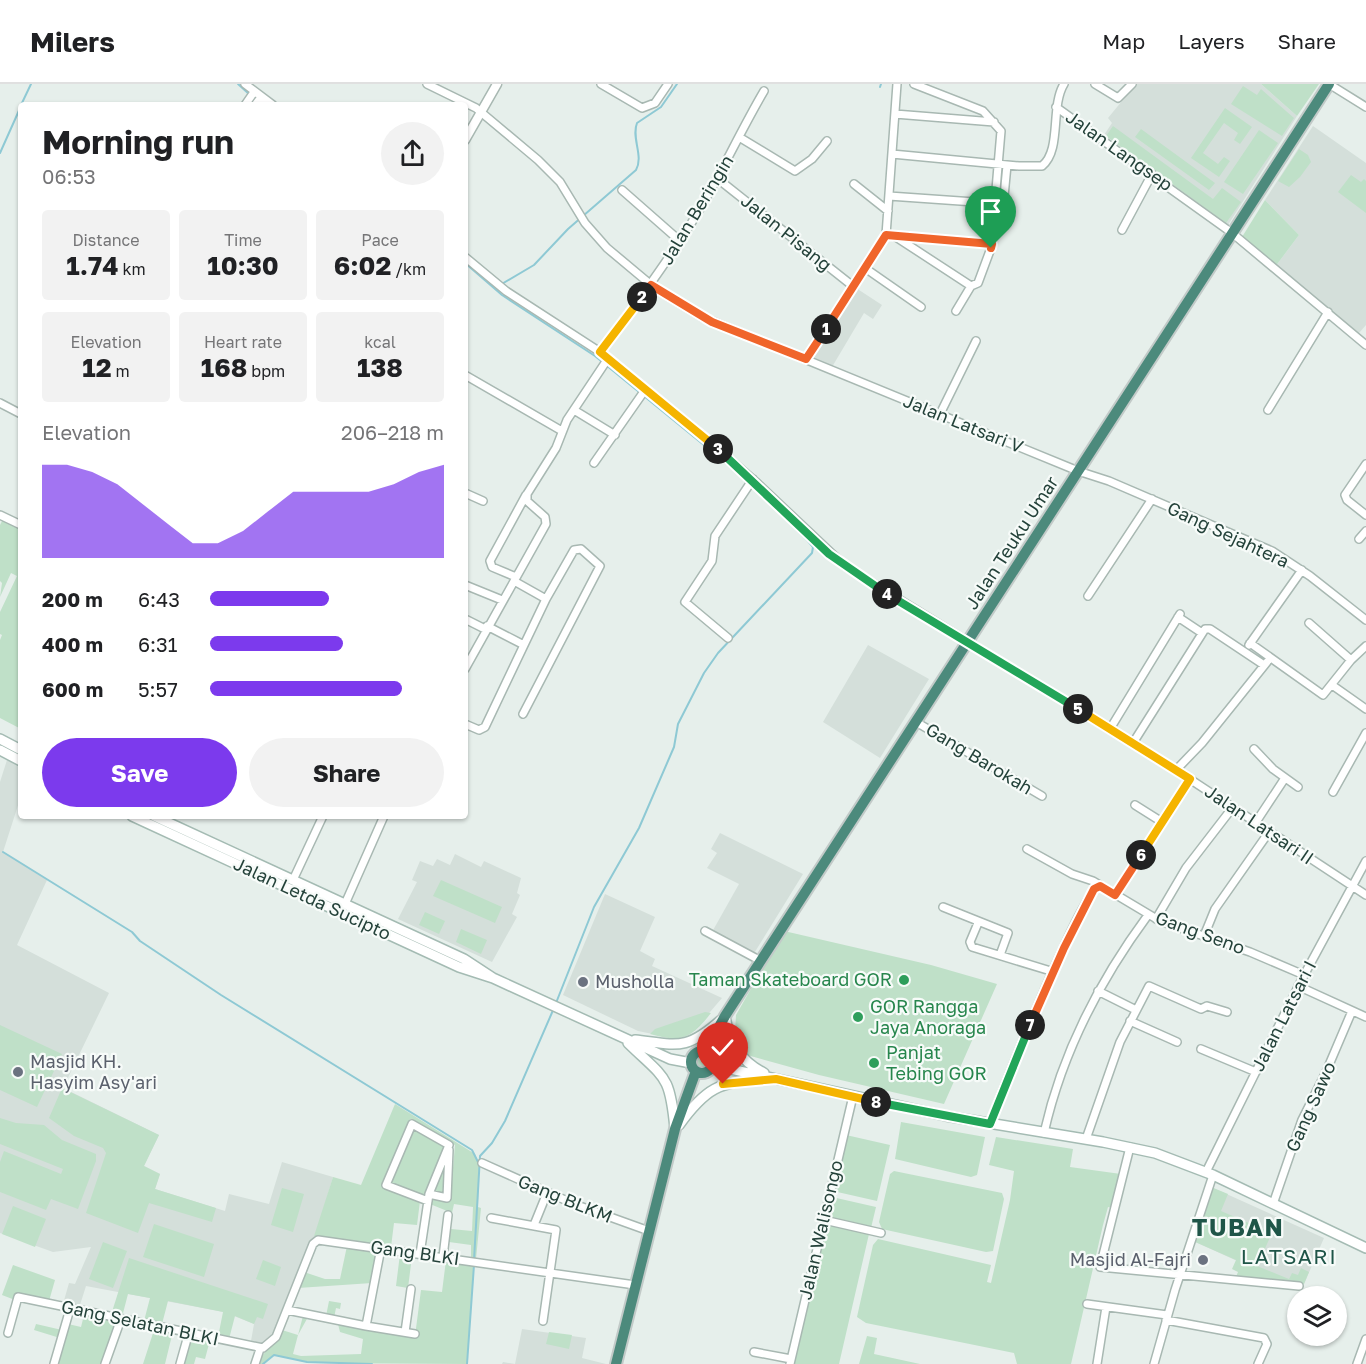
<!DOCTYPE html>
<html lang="en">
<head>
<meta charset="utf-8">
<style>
  body { margin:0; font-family:"Golos Text",sans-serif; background:#f2f2f2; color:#202124; height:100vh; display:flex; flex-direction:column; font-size:22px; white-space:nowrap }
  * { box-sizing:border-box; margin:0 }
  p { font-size:20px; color:#757577 }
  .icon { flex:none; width:33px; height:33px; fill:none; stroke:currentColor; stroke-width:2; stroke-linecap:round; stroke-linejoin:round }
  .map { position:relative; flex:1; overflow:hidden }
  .panel { position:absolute; left:18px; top:18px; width:450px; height:717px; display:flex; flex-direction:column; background:#fff; border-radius:6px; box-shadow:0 2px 4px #0004 }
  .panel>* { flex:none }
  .controls { position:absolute; left:1287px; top:1202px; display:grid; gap:12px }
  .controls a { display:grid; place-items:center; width:60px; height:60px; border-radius:50%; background:#fff; box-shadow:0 2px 4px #0004; font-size:30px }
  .pin { position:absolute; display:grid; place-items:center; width:51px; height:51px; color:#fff; margin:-62px -26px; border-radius:50% 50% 50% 0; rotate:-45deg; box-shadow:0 0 6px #0007 }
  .pin .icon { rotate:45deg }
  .km { position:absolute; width:30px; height:30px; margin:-15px; border-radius:50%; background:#222; color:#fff; font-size:16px; line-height:30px; text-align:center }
  .round { display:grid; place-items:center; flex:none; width:63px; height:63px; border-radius:32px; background:#f2f2f2 }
  .headline { display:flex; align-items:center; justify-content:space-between; height:102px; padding:0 24px }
  h1 { font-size:33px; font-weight:700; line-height:45px }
  .metrics { display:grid; grid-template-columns:repeat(3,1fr); gap:9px; height:102px; padding:6px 24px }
  .metrics div { display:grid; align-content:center; border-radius:6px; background:#f2f2f2; text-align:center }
  .metrics b { font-size:26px; font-weight:700 }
  .metrics small { font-size:16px; font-weight:400 }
  .metrics p { font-size:16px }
  .chart { height:168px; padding:12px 24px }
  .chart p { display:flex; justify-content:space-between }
  .chart svg { width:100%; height:108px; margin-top:6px; fill:#7c3aed; opacity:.7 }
  .action { display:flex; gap:12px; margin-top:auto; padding:12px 24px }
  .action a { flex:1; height:69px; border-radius:36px; background:#7c3aed; color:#fff; font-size:24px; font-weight:700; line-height:69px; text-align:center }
  .action a+a { background:#f2f2f2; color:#202124 }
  ul { padding:0 24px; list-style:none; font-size:20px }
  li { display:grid; grid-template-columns:96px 72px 1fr; align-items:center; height:45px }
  li i { height:15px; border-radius:8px; background:#7c3aed }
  header { display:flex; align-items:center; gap:36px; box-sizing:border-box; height:84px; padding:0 30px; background:#fff; border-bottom:2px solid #e0e0e0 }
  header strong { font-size:28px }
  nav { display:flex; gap:33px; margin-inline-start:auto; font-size:21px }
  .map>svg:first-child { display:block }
  .built { fill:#d4dfda }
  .green { fill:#bfe0c8 }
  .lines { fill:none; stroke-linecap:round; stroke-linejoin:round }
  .stream { stroke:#8ec9d4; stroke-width:2 }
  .minor-casing { stroke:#a8b8b2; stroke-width:10 }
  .tertiary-casing { stroke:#a8b8b2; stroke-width:11 }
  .secondary-casing { stroke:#a4bbb3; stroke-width:12 }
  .trunk-casing { stroke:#c2cac8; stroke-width:14 }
  .minor { stroke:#fff; stroke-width:7 }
  .tertiary { stroke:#fff; stroke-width:8 }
  .secondary { stroke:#fff; stroke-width:9 }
  .trunk { stroke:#4c8a7c; stroke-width:10 }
  .split-1-casing { stroke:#fff; stroke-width:12 }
  .split-2-casing { stroke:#fff; stroke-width:12 }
  .split-3-casing { stroke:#fff; stroke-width:12 }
  .split-4-casing { stroke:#fff; stroke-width:12 }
  .split-5-casing { stroke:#fff; stroke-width:12 }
  .split-6-casing { stroke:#fff; stroke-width:12 }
  .split-7-casing { stroke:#fff; stroke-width:12 }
  .split-8-casing { stroke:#fff; stroke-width:12 }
  .split-9-casing { stroke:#fff; stroke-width:12 }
  .split-1 { stroke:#f0652b; stroke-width:8 }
  .split-2 { stroke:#f0652b; stroke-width:8 }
  .split-3 { stroke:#f5b400; stroke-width:8 }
  .split-4 { stroke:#22a559; stroke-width:8 }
  .split-5 { stroke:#22a559; stroke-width:8 }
  .split-6 { stroke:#f5b400; stroke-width:8 }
  .split-7 { stroke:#f0652b; stroke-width:8 }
  .split-8 { stroke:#22a559; stroke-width:8 }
  .split-9 { stroke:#f5b400; stroke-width:8 }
  .leisure-dot { fill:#2e9e5b; stroke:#f7fbf9; stroke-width:2 }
  .worship-dot { fill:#6b7280; stroke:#f7fbf9; stroke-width:2 }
  .labels { text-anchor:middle; stroke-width:4.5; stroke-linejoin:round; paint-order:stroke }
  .street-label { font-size:18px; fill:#24423a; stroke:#f7fbf9 }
  .leisure-label { font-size:18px; fill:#27864d; stroke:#f7fbf9; text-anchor:start }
  .worship-label { font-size:18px; fill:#5b616d; stroke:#f7fbf9; text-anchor:start }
  .quarter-label { font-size:21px; letter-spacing:1.5px; fill:#1f5548; stroke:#f7fbf9 }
  .district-label { font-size:24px; font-weight:bold; letter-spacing:1.5px; fill:#1f5548; stroke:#f7fbf9 }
</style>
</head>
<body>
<header>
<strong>Milers</strong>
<nav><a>Map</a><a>Layers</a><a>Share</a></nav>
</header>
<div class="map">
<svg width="1366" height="1280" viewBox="0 0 1366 1280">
  <rect width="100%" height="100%" fill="#e6efeb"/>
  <path class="built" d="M1136,0H1261L1297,32L1228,141L1104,51L1112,39L1108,34Z
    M1313,42L1366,79V241L1359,249L1275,183L1299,151L1265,116Z
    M856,204L882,221L873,235L864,229L832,283L810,274Z
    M868,561L929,595L880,674L823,638Z
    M7,676L21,683V712L3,768L47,796L17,861L109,909L63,1004L159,1051L144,1082L160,1090L155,1105L225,1127L229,1110L269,1120L282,1078L333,1093L318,1143L273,1254L260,1259L251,1257L254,1240L224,1228L86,1202L79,1224L63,1220L69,1199L75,1200L91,1163L53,1168L0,1149V698Z
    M720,749L803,790L753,871L712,848L739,800L707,784L717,769L711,765Z
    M455,770L481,783L484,777L521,794L517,809L520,811L512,830L517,833L492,878L398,835L417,798L412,796L420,777L433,782L437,775L450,781Z
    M605,810L655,833L640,867L655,875L652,882L722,914L692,949L677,955L638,947L563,911Z
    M1211,1103L1324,1154L1304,1200L1251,1196L1255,1185L1193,1157Z
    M522,1245L586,1254L582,1274L606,1280H502L503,1278L515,1280Z"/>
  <path class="green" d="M1261,0H1319L1297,32Z
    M1243,2L1257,11L1261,5L1294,34L1282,52L1231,20Z
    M1225,24L1252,43L1240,60L1234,56L1238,49L1224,39L1203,69L1218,80L1224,73L1230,77L1219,93L1191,74Z
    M1113,42L1213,115L1222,104L1241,118L1226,139L1106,52Z
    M1141,45L1215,99L1209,106L1135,53Z
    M1259,46L1278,59L1243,110L1224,98Z
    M1299,65L1308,71L1311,78L1300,93L1289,103L1278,97Z
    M1351,91L1361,98L1364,95L1366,97V129L1338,108Z
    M1265,116L1299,151L1275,183L1242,153Z
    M3,435L21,443V645L0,634V556L2,551L0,550V528L17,492L11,489L0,513L2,499L0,497V441Z
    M441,796L502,823L495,839L433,812Z
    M425,828L445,837L439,850L419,841Z
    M461,845L487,856L481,870L456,858Z
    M784,847L931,881L997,900L944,1020L819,991L747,971L735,948L736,931Z
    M705,928L711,929C691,955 681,959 650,950L655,945Z
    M0,941L62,970L37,1023L0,1006Z
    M695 978a7 7 0 1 1 14 0a7 7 0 1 1-14 0Z
    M62,1004L159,1051L144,1082L160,1090L155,1105L216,1124L212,1138L149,1119L138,1149L86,1129L106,1069L103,1064L74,1052L49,1034Z
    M395,1020L475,1070L479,1084L478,1123L481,1124L476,1175L471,1174V1161L449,1158L451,1145L472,1147L473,1123L454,1120L452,1129L430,1120L432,1114L450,1118L455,1061L410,1035L382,1102L420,1117L417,1141L394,1139L391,1163L314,1152L333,1093L361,1101Z
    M0,1034L16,1039L44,1041L62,1056L96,1070V1077L78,1125L51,1115L46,1126L0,1108V1078L4,1067L61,1090L63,1085L0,1060Z
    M901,1038L985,1053L977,1091L971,1093L895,1075Z
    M413,1043L446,1061L424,1112L389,1099Z
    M846,1051L890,1061L877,1117L833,1107Z
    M996,1053L1073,1065L1070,1083L1121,1090L1113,1124L1108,1123L1103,1141L1071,1280H1017L1014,1269L866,1239L857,1233L873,1161L878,1155L991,1181L987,1198L991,1199L1010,1116L1014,1087L989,1081Z
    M446,1077L444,1111L433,1108Z
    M894,1087L1002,1109L1004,1115L993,1167L986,1168L882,1145L879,1138L890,1090Z
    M1211,1103L1228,1110L1221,1127L1272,1149L1257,1182L1289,1195L1292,1189L1298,1191L1301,1184L1309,1188L1304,1200L1235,1195L1238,1188L1232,1185L1236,1176L1193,1157Z
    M282,1104L304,1110L293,1148L271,1141Z
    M832,1113L876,1123L871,1144L827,1135Z
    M13,1122L46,1135L35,1163L2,1150Z
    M154,1140L214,1160L204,1193L143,1173Z
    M826,1140L869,1150L839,1280H794Z
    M103,1158L127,1167L113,1204L89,1195Z
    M347,1162L379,1167L372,1199L298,1204L304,1188L325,1195H340Z
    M400,1170L412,1172L408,1204L396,1202Z
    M129,1174L268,1220L263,1235L257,1233L254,1240L235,1232L229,1255L218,1253L223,1228L168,1217L162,1240L144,1237L150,1214L128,1210L122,1233L111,1231Z
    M263,1176L281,1183L275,1202L256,1195Z
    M446,1176L474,1181L467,1280L311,1279L274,1271L263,1280H258C263,1266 275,1262 282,1246L298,1251L303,1232L308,1233L298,1251L293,1270L301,1272L361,1270L363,1255L340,1248L338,1240L415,1252L421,1206L442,1208Z
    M13,1181L55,1196L49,1217L17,1209L15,1216L2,1211Z
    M329,1217L341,1219L340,1225L336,1224L334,1234L326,1232Z
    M84,1231L117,1237L103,1280H57L68,1240L81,1243Z
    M36,1240L62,1246L60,1254L34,1246Z
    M155,1243L173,1247L165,1280H143Z
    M549,1248L572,1251L569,1265L546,1260Z
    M190,1250L210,1256L205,1275L196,1273L194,1280H182Z
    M867,1252L877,1254L874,1270L920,1280H859Z"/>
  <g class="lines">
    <path class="stream" d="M238,0L249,10
      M880,3L881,0
      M21,21L31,0
      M0,69L21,22
      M465,179L502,211L595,272L748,397
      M500,201L534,181L568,145L636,86C644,72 631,54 637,39L661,23L677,0
      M3,768L132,848L140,857L221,911L472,1066L478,1078
      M556,919L594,823L639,744L674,663L678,640L704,589L718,569L812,469L813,463L808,457L752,401
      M474,1176L480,1072L492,1059L505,1037L554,924
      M263,1280L274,1271L307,1278L372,1280
      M467,1280L474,1181"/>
    <defs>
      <path id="minor" d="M245,0L273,21
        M427,0L476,24L538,76L560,98L585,139L607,164L656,205L702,233L1078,387L1109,397L1272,467L1310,492L1366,536
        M601,0L642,24L655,19L668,0
        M914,0L983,27L1001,47L991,164L978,199L971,202
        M1095,0L1118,14L1132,0
        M1329,0L1366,23
        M245,21L254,8
        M255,21L261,13
        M1056,23L1232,149L1366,261
        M895,30L994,38
        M739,53L795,87L812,75L827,57
        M892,70L1019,82H1042C1062,66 1050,23 1064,0
        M718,95L854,203
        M854,100L888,127
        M622,106L680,157
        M889,112L1003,120
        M994,142L1003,123L1007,81
        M1122,146L1152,90
        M886,151L992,160
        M896,153L971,202
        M465,173L506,207L600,268L690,341L756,398L845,482L1176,686L1366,811
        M865,184L921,223
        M956,227L971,202
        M600,268C635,222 670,175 700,125C723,86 741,46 764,7
        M806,275L886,151L897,0
        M465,291L562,347
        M0,319L21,330
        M574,326L615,351
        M1268,326L1328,228
        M940,330L976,257
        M594,379L645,306
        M1366,380L1345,411L1347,416L1366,431
        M465,409L483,417
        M0,431L21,441
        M1359,455L1366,447
        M516,493L492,483L490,477L526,411
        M514,497L546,515L574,466L581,465L600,482L523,630
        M465,501L502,516
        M1088,512L1152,415
        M1178,533L1202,549
        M465,535L485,545
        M1309,539L1351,576
        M487,542L524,561L546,515
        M728,554L685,518L712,477L715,452L753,395
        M1250,559L1323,611L1351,576L1366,562
        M1249,561L1302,486
        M465,585L546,440L545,433L527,417V410L556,364L567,336L607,276
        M1332,601L1366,625
        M916,638L1042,712
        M465,640L479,646L485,643L524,561
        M1110,645L1180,530
        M1133,659L1205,545H1210L1264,581
        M1254,665L1273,685L1298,703
        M1176,686L1202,659L1267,578
        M1333,708L1366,649
        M1135,721L1162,738
        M1256,738L1285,694
        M1027,765L1072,790L1093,797L1160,837L1250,868L1304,891
        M293,796L323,732
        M1115,811L1190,695
        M345,820L384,732
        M943,823L1008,849L1000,871
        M1156,835L1186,784L1233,723
        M978,839L970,858L972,863L1054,888
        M705,847L761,877
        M1204,852L1215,825L1269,748
        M1298,902L1366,933
        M1098,907L1136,926
        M1130,937L1177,958
        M1201,965L1256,988
        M990,1040C1000,1010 1081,810 1098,802
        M1044,1049C1062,969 1100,896 1148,831
        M1086,1055L1120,958L1149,902L1201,925L1207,922L1227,928
        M1130,1063L1100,1183L1299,1202
        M482,1079L574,1120L649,1147
        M1206,1088L1302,895L1366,777
        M429,1110L447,1114L449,1066
        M1273,1120L1302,1036L1326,988L1352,927
        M491,1134L556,1146L543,1237
        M824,1136L881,1149
        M534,1141L547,1109
        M420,1170L429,1110L449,1061L412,1040L386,1101L428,1117
        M443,1173L448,1131
        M1087,1220L1167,1231
        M287,1226L366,1242L381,1164
        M1166,1236L1264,1254L1267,1260L1258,1280
        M366,1242L415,1250
        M405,1248L411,1205
        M8,1249L18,1213L263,1264L276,1253L313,1160L318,1156L635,1201
        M754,1268L791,1275
        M54,1280L70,1225
        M105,1280L121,1235
        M180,1280L189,1248
        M255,1280L260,1265
        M790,1280L853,1012
        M1097,1280L1106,1223
        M1154,1280L1175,1206L1213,1091
        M1357,1280L1366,1255"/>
      <path id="tertiary" d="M465,56L497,0"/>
      <path id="secondary" d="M0,655L21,666
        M0,666L21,677
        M132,732L459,883L493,894L670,975L691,979
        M154,732L464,875L493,894
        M725,932C729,958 740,977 764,989
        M635,956C678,961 686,967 721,936
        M628,959C665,995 670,990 675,1045
        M712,981L946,1032L1103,1058L1155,1069L1213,1091L1366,1164
        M679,1041C705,1005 719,997 764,995"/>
      <path id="trunk" d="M691 978a11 11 0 1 1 22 0a11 11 0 1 1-22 0Z
        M705,968L725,932L1329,0
        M616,1280L675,1045L696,987"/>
    </defs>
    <use href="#minor" class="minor-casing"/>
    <use href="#tertiary" class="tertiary-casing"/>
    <use href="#secondary" class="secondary-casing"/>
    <use href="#trunk" class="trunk-casing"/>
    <use href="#minor" class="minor"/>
    <use href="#tertiary" class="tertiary"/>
    <use href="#secondary" class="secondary"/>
    <use href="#trunk" class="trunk"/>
  </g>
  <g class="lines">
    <defs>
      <path id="split-1" d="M826,245L886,151L992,160L991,164"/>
      <path id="split-2" d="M642,213L651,201L712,238L806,275L826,245"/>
      <path id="split-3" d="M642,213L600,268L718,365"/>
      <path id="split-4" d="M718,365L829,470L887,510"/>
      <path id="split-5" d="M887,510L1078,625"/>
      <path id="split-6" d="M1078,625L1190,695L1141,771"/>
      <path id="split-7" d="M1030,941L1064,864L1094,805L1100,802L1115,811L1141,771"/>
      <path id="split-8" d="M876,1018L990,1040L1030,941"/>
      <path id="split-9" d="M723,1000L776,995L876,1018"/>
    </defs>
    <use href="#split-1" class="split-1-casing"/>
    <use href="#split-2" class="split-2-casing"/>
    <use href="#split-3" class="split-3-casing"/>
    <use href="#split-4" class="split-4-casing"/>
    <use href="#split-5" class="split-5-casing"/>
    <use href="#split-6" class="split-6-casing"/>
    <use href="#split-7" class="split-7-casing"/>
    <use href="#split-8" class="split-8-casing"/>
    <use href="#split-9" class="split-9-casing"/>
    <use href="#split-1" class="split-1"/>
    <use href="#split-2" class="split-2"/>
    <use href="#split-3" class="split-3"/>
    <use href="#split-4" class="split-4"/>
    <use href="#split-5" class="split-5"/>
    <use href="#split-6" class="split-6"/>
    <use href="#split-7" class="split-7"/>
    <use href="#split-8" class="split-8"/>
    <use href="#split-9" class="split-9"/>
  </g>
  <g class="leisure-dot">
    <circle cx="904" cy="896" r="6"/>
    <circle cx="858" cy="933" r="6"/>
    <circle cx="874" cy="979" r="6"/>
  </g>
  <g class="worship-dot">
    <circle cx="583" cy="898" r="6"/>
    <circle cx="18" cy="988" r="6"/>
    <circle cx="1203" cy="1176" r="6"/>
  </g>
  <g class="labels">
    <g class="street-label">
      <text transform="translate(1119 67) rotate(35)" y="6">Jalan Langsep</text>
      <text transform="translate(697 126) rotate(-59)" y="6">Jalan Beringin</text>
      <text transform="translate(786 149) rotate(39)" y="6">Jalan Pisang</text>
      <text transform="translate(963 340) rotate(22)" y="6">Jalan Latsari V</text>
      <text transform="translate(1228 451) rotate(25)" y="6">Gang Sejahtera</text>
      <text transform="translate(1012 459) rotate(-57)" y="6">Jalan Teuku Umar</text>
      <text transform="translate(979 675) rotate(31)" y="6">Gang Barokah</text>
      <text transform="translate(1259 741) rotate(34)" y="6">Jalan Latsari II</text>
      <text transform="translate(312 815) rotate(25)" y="6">Jalan Letda Sucipto</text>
      <text transform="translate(1200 849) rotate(20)" y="6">Gang Seno</text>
      <text transform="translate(1284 932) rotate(-63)" y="6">Jalan Latsari I</text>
      <text transform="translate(1311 1023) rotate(-66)" y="6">Gang Sawo</text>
      <text transform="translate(565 1115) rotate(22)" y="6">Gang BLKM</text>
      <text transform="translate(821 1146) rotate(-77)" y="6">Jalan Walisongo</text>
      <text transform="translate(415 1169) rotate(8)" y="6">Gang BLKI</text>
      <text transform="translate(140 1239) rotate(12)" y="6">Gang Selatan BLKI</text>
    </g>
    <g class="leisure-label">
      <text x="892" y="902" text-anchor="end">Taman Skateboard GOR</text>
      <text x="870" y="929">GOR Rangga<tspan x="870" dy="21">Jaya Anoraga</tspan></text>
      <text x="886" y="975">Panjat<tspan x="886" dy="21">Tebing GOR</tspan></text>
    </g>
    <g class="worship-label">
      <text x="595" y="904">Musholla</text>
      <text x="30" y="984">Masjid KH.<tspan x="30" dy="21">Hasyim Asy'ari</tspan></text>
      <text x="1191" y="1182" text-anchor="end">Masjid Al-Fajri</text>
    </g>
    <g class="quarter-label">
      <text x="1289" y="1180">LATSARI</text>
    </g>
    <g class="district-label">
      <text x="1238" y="1152">TUBAN</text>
    </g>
  </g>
</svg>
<div class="controls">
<a><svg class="icon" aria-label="layers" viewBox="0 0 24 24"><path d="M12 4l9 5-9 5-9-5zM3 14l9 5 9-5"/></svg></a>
</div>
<div class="pin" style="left:991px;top:164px;background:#1e9e55"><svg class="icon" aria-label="arrive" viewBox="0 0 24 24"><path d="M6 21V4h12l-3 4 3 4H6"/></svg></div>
<div class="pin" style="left:723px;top:1000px;background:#d93025"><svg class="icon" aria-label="check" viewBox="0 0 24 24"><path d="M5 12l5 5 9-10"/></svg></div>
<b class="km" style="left:826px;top:245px">1</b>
<b class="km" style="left:642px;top:213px">2</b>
<b class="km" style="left:718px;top:365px">3</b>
<b class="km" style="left:887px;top:510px">4</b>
<b class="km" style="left:1078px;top:625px">5</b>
<b class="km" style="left:1141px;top:771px">6</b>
<b class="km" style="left:1030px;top:941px">7</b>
<b class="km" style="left:876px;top:1018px">8</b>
<section class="panel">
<div class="headline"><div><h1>Morning run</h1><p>06:53</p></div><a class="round"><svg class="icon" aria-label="share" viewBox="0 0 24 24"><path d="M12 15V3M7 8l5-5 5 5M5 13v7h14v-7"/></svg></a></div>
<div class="metrics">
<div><p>Distance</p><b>1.74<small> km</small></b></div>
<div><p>Time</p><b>10:30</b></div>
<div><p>Pace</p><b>6:02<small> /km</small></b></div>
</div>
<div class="metrics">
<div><p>Elevation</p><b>12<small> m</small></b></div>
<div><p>Heart rate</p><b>168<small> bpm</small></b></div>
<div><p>kcal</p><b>138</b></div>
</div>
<div class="chart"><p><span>Elevation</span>206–218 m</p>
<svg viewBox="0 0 160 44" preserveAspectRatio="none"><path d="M0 44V6L10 6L20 9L30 14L40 22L50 30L60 38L70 38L80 33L90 25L100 17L110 17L120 17L130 17L140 14L150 9L160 6V44z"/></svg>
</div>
<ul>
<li><b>200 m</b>6:43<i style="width:51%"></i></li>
<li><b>400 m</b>6:31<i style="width:57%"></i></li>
<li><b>600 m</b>5:57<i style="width:82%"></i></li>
</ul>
<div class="action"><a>Save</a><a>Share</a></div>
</section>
</div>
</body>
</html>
